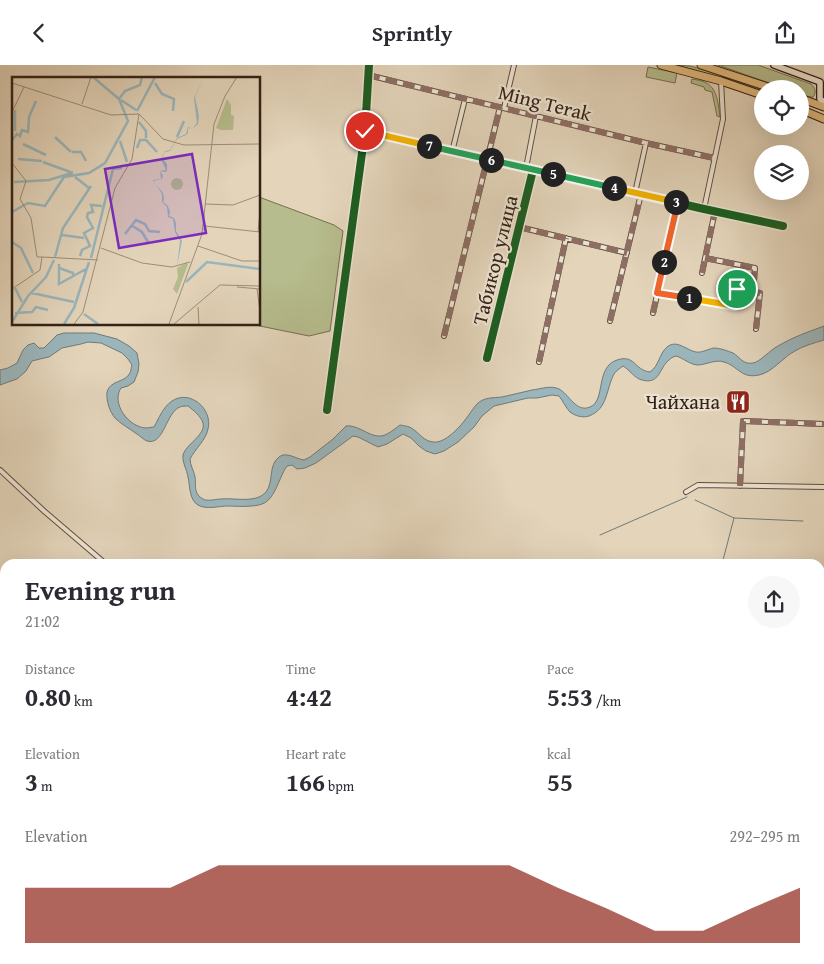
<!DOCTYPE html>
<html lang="en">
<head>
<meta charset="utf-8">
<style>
  body { margin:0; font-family:"Gentium Book Plus",serif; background:#f7f7f7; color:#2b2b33; height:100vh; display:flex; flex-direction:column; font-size:19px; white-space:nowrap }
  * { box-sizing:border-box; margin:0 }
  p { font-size:16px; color:#7c7c81 }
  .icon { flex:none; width:28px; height:28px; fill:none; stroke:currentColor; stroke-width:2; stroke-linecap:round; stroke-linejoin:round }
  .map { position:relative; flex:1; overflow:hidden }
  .drawer { position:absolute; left:0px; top:494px; width:825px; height:406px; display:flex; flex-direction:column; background:#fff; border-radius:15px 15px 0 0; box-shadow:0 5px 20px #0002 }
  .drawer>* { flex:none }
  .controls { position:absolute; left:754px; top:15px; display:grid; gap:10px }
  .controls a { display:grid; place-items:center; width:55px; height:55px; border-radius:50%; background:#fff; box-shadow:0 5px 20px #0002; font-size:25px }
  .pin { position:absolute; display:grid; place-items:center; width:42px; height:42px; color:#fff; margin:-21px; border:2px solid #fff; border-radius:50%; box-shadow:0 1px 5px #0007 }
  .km { position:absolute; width:25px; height:25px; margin:-12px; border-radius:50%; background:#222; color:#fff; font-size:14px; line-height:25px; text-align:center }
  .round { display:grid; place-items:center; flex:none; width:52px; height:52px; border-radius:26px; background:#f7f7f7 }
  .headline { display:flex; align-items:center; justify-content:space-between; height:85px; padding:0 25px }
  h1 { font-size:28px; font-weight:700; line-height:38px }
  .metrics { display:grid; grid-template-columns:repeat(3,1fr); gap:8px; height:85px; padding:5px 25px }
  .metrics div { display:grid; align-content:center }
  .metrics b { font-size:25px; font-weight:700 }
  .metrics small { font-size:14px; font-weight:400 }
  .metrics p { font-size:14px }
  .chart { height:140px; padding:10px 25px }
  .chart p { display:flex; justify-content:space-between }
  .chart svg { width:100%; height:90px; margin-top:5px; fill:#8f2418; opacity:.7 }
  header { display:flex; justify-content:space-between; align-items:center; height:65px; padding:0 25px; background:#fff; font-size:22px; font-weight:700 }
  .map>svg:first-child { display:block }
  .green { fill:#b6bc8d; stroke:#746f51 }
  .water { fill:#9ab5bb; stroke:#717a79 }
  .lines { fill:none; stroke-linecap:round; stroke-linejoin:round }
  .stream { stroke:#717a79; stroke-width:1 }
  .minor-casing { stroke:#5f4e3e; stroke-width:6 }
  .secondary-casing { stroke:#332215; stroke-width:8 }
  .trunk-casing { stroke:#332215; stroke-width:9 }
  .minor { stroke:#ede3d2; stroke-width:4 }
  .secondary { stroke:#ede3d2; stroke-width:5.5 }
  .trunk { stroke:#e2ba7d; stroke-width:7 }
  .rail { stroke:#332215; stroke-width:1; stroke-dasharray:9 9; stroke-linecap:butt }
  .quiet { stroke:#8d6e63; stroke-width:6; stroke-dasharray:12 6; stroke-linecap:butt }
  .cycleway-casing { stroke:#ede3d2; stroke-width:11 }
  .cycleway { stroke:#1b5e20; stroke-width:8 }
  .split-1-casing { stroke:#fff; stroke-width:10 }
  .split-2-casing { stroke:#fff; stroke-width:10 }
  .split-3-casing { stroke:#fff; stroke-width:10 }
  .split-4-casing { stroke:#fff; stroke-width:10 }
  .split-5-casing { stroke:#fff; stroke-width:10 }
  .split-6-casing { stroke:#fff; stroke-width:10 }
  .split-7-casing { stroke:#fff; stroke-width:10 }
  .split-8-casing { stroke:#fff; stroke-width:10 }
  .split-1 { stroke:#f5b400; stroke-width:6 }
  .split-2 { stroke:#f0652b; stroke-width:6 }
  .split-3 { stroke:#f0652b; stroke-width:6 }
  .split-4 { stroke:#f5b400; stroke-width:6 }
  .split-5 { stroke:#22a559; stroke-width:6 }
  .split-6 { stroke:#22a559; stroke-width:6 }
  .split-7 { stroke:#22a559; stroke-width:6 }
  .split-8 { stroke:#f5b400; stroke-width:6 }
  .labels { text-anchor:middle; stroke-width:4.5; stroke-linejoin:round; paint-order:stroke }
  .street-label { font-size:20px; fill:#332215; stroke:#ede3d2 }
  .poi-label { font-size:20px; fill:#332215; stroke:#ede3d2; text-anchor:end }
  .inset-river { fill:none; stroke:#9ab5bb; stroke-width:2.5 }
  .inset-road { fill:none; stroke:#9d8d78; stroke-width:1 }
  .view { fill:#7b2cbf; fill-opacity:0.15; stroke:#7b2cbf; stroke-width:2.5 }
  .inset-edge { fill:none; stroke:#332215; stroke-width:2.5 }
</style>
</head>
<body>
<header><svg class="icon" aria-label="back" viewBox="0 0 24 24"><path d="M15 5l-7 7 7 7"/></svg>Sprintly<svg class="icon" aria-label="share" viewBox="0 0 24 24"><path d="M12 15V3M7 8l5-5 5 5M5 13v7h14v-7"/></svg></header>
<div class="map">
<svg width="824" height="899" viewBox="0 0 824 899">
  <rect width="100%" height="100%" fill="#e3d4ba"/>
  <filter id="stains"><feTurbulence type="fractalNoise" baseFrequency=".004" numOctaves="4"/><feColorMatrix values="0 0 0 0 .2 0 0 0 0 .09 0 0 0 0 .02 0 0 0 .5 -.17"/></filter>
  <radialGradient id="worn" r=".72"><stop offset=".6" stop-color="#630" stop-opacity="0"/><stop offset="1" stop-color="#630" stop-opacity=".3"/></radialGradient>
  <path class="green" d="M676,0L690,1L740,15L762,24V26L739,18Z
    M718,0H758L811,19C815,23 817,27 813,32H810L800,29V24H786Z
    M648,2L677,8L675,18L646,12Z
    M692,14C696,15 701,15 704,17C718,22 718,40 720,52L717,51L712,27L705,25L704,22L691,18Z
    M259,132L334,160L343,166L330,266L309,271L250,259H259Z
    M824,505V579L820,576V513Z"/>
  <path class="water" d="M824,261V275C814,278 803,281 795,286C783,292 773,307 759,310C741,314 738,301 724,297C715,294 706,300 697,300C689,299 683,293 676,291C673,292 671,293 669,295C659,303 660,320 642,315C634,313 630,305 623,301C619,304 617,305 614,309C606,324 608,344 589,351C583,353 575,351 570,347C566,343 563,336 559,331L552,330L537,333H528L494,341L482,351L474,362L458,377L444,386L435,389L426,386L419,381L411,373L403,369L387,379L378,382L358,372L353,371L316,398L305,403L297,404L292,400L287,401C279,412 275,435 262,439C259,440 255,441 251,441C243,442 236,441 228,441C219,441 206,445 198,440C189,435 190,420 188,412C187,405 182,397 183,390C186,379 206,370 203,358C201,351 193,345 188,341C187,341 181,341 180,342C166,347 164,381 147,376C144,375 140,371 137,369C130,364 121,359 115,353C110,347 106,336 107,327C110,315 125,318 130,308C131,306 131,303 132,300L128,294L122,288L101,278L88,277L81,279L62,283L49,292L44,293L32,296L26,306L17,314L0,320V305L8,303L17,298L23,285L28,280L34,278L39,283H44L57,270L64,268H94L117,274L129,281L137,288L139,299L138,307L134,317L128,321L121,323C111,338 128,362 146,363C148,363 152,362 154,362C159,353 163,342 172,336C190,324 213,344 208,364C206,375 195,384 190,394C190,400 194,406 195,412C196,419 194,426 199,431C201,433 203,434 205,435C211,436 216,434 221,434C232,433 245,436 256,433C260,432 263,430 266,427C274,417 268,400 279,392C286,386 296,394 304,395L310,392L333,374L346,361C360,359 373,377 387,369C391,367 396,363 400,360C405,361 410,361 414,365C420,369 424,376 433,377C445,379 461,361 468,351C471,347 474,342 477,339C484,332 493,333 502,332C512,330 522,327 532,325C541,324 551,320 559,324C569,329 576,348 590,342C606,336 595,302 617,295C635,289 634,305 650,307C659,301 659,289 667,282C677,274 686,285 696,287C702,288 708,284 714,283C720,283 728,286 733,288C740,292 743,300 753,298C760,297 770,285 778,281C793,272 808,267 824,261Z"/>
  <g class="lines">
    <path class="stream" d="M695,435L734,453L803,456
      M600,470L687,432
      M722,499L734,453
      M0,664L5,668
      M182,895L190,899"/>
    <defs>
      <path id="minor" d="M368,10L646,78L714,93
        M504,43L514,0
        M365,66L704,144L783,161
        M452,87L465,34
        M526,103L536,51
        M635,128L646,78
        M704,144L723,54L721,16
        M519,162L627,188
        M705,193L755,203L753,227
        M702,208L715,146
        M657,228L735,241L737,224L760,228L756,264
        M653,248L678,137
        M610,256L641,129
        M444,271L500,42
        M487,293L533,105
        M539,297L566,173
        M327,345L365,66L369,0
        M0,405L44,446L106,499
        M740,421L743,356L824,359
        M686,427L698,420L824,422
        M820,632L824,626
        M0,719H5
        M820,731L824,734
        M820,779L824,774
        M0,832L5,830
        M0,870L5,879
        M14,895L16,899
        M165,895L173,899
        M787,895L795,899
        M476,899L478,895
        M520,899L522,895
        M583,899L585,895
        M650,899L652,895
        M716,899L718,895
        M758,899L760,895"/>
      <path id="secondary" d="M774,0L820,17V34L824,37
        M0,646L5,650
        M367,895L378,899"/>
      <path id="trunk" d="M661,0L721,16L762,30
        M701,0L774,24
        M800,33L824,42
        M800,44L824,54"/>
    </defs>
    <use href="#minor" class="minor-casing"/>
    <use href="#secondary" class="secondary-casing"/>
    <use href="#trunk" class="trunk-casing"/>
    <use href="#minor" class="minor"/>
    <use href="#secondary" class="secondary"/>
    <use href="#trunk" class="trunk"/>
    <path class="rail" d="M0,606L5,611
      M0,784L5,786
      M268,895L277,899
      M289,895L298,899
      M410,895L412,899"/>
    <path class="quiet" d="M368,10L646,78L714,93
      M519,162L627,188
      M705,193L755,203L753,227
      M702,208L715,146
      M657,228L735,241L737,224L760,228L756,264
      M653,248L678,137
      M610,256L641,129
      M444,271L500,42
      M539,297L566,173
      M740,421L743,356L824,359
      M0,719H5
      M820,779L824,774
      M0,870L5,879
      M14,895L16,899
      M787,895L795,899
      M476,899L478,895
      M520,899L522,895
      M583,899L585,895
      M716,899L718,895
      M758,899L760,895"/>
    <defs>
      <path id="cycleway" d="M365,66L704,144L783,161
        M487,293L533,105
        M327,345L365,66L369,0"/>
    </defs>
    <use href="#cycleway" class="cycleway-casing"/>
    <use href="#cycleway" class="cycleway"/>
  </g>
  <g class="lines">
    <defs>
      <path id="split-1" d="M689,233L735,241L737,224"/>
      <path id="split-2" d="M664,197L657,228L689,233"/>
      <path id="split-3" d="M664,197L678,137H676"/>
      <path id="split-4" d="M614,123L676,137"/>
      <path id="split-5" d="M553,109L614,123"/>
      <path id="split-6" d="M491,95L553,109"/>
      <path id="split-7" d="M429,81L491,95"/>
      <path id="split-8" d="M365,66L429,81"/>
    </defs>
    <use href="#split-1" class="split-1-casing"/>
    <use href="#split-2" class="split-2-casing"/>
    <use href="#split-3" class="split-3-casing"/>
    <use href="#split-4" class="split-4-casing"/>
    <use href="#split-5" class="split-5-casing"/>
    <use href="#split-6" class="split-6-casing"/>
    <use href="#split-7" class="split-7-casing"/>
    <use href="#split-8" class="split-8-casing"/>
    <use href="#split-1" class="split-1"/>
    <use href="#split-2" class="split-2"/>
    <use href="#split-3" class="split-3"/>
    <use href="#split-4" class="split-4"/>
    <use href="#split-5" class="split-5"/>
    <use href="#split-6" class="split-6"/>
    <use href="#split-7" class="split-7"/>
    <use href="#split-8" class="split-8"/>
  </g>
  <defs>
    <symbol id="restaurant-square" viewBox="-11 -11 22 22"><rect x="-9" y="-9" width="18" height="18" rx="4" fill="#8f2418" stroke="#ede3d2"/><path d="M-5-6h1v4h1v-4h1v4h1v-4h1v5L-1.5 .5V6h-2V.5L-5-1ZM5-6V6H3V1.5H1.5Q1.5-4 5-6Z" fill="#fff"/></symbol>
  </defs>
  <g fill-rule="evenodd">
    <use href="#restaurant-square" x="724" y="323" width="28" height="28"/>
  </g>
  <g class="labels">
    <g class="street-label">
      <text transform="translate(545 38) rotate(14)" y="7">Ming Terak</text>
      <text transform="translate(495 195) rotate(-76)" y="7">Табикор улица</text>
    </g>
    <g class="poi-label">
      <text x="720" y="344">Чайхана</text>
    </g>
  </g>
  <g transform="translate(12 12)">
    <rect width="248" height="248" fill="#e3d4ba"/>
    <path d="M215,22L219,28V38L222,39L221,53H209L204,51ZM159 107a6 6 0 1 1 12 0a6 6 0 1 1-12 0ZM174,186L176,187L165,217L161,212L166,200L165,191Z" fill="#b6bc8d"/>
    <path d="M192,0L183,20L187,39L186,47L180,52L176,51V56L174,58L165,62L158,74L153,75L150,81L155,87V94L153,95L148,94L151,99L150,102L141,104L151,116L152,122L151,125L156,129L158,135L157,139L162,141L164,146V154L170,164L165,189L168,164L163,155L161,142L156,140L155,130L150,125V117L141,103L149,102L148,94L154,93L149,82L153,74L158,73L165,61L174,57L176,50L180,52L185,46L182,21Z" fill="#9ab5bb"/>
    <path class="inset-river" d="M81,0L107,22M143,6L150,17L162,22L161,34M109,23L124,33M125,34L143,0M127,45L134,54V61M3,54V33M43,60L59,75M165,60L172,44M0,63L5,57L8,59L10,53L16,55L17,40L24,24M108,64L115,85M11,67L34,78M125,71L128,63H134L145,75M60,75H69L74,84M6,82L30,84M31,85L61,96M63,100L77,111M2,105L37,103L60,96M0,135L16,126L33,129L52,100L77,96L93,86L116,44L107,22L113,14L128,8L130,0M119,148L130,155L136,165M113,157L124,143L133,147L137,154L148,155M50,158L72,161M0,165L9,171L21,196M68,179L70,173L78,169L72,156L81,151L75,140L76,136L81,135L79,128L90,129M43,180L51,151L79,109M79,181L101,92L110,91M47,187V207L74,192M47,191L61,196V200M174,205L195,185L248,192M3,211L10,225M20,216L62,225M3,236L20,235L24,230L36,233M72,237L86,247M0,245L16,219L34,200L42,183M52,247L62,231L77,185"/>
    <path class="inset-road" d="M0,6L99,38L127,37L151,62L172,68L248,67M70,27L79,0M0,35L12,10M0,86L14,104L8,122L19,141L25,180H30M193,127L221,128L248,118M192,153L193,149L248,155M246,155L248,135M186,169L230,184H248M89,171L130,186L160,190L178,185M225,210L248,212M0,212L28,193L30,180L86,183M245,212L248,234M186,230L187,247M62,247L71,235L103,111L120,82L127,37M157,247L190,157L202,47L213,19L225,0M162,247L208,208L248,209"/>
    <path class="view" d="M180,77L194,156L107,171L93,92Z"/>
    <rect width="248" height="248" class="inset-edge"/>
  </g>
  <rect width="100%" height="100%" filter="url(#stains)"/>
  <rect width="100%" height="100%" fill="url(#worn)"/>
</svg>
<div class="controls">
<a><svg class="icon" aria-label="locate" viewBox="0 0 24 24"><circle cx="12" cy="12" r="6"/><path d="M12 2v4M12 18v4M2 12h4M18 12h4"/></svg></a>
<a><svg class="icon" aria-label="layers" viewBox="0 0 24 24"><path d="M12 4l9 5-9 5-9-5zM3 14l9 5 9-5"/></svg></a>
</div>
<div class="pin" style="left:737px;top:224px;background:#1e9e55"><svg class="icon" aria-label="arrive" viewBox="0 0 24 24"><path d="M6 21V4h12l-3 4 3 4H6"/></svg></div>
<div class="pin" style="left:365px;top:66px;background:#d93025"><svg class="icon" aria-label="check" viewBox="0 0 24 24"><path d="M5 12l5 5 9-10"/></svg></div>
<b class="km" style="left:689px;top:233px">1</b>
<b class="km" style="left:664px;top:197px">2</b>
<b class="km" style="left:676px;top:137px">3</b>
<b class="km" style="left:614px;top:123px">4</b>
<b class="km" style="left:553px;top:109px">5</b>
<b class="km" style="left:491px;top:95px">6</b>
<b class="km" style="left:429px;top:81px">7</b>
<section class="drawer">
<div class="headline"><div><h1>Evening run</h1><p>21:02</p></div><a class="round"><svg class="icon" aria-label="share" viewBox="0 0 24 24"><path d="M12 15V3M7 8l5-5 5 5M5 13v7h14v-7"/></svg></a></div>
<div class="metrics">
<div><p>Distance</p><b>0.80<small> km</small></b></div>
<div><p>Time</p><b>4:42</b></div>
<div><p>Pace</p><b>5:53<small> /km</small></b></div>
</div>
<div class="metrics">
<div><p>Elevation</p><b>3<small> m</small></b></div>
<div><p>Heart rate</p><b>166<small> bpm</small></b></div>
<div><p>kcal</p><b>55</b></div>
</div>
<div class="chart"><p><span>Elevation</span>292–295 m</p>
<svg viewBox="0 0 160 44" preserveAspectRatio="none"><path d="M0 44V17L10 17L20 17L30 17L40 6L50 6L60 6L70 6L80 6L90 6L100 6L110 17L120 27L130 38L140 38L150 27L160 17V44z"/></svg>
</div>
</section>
</div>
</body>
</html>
